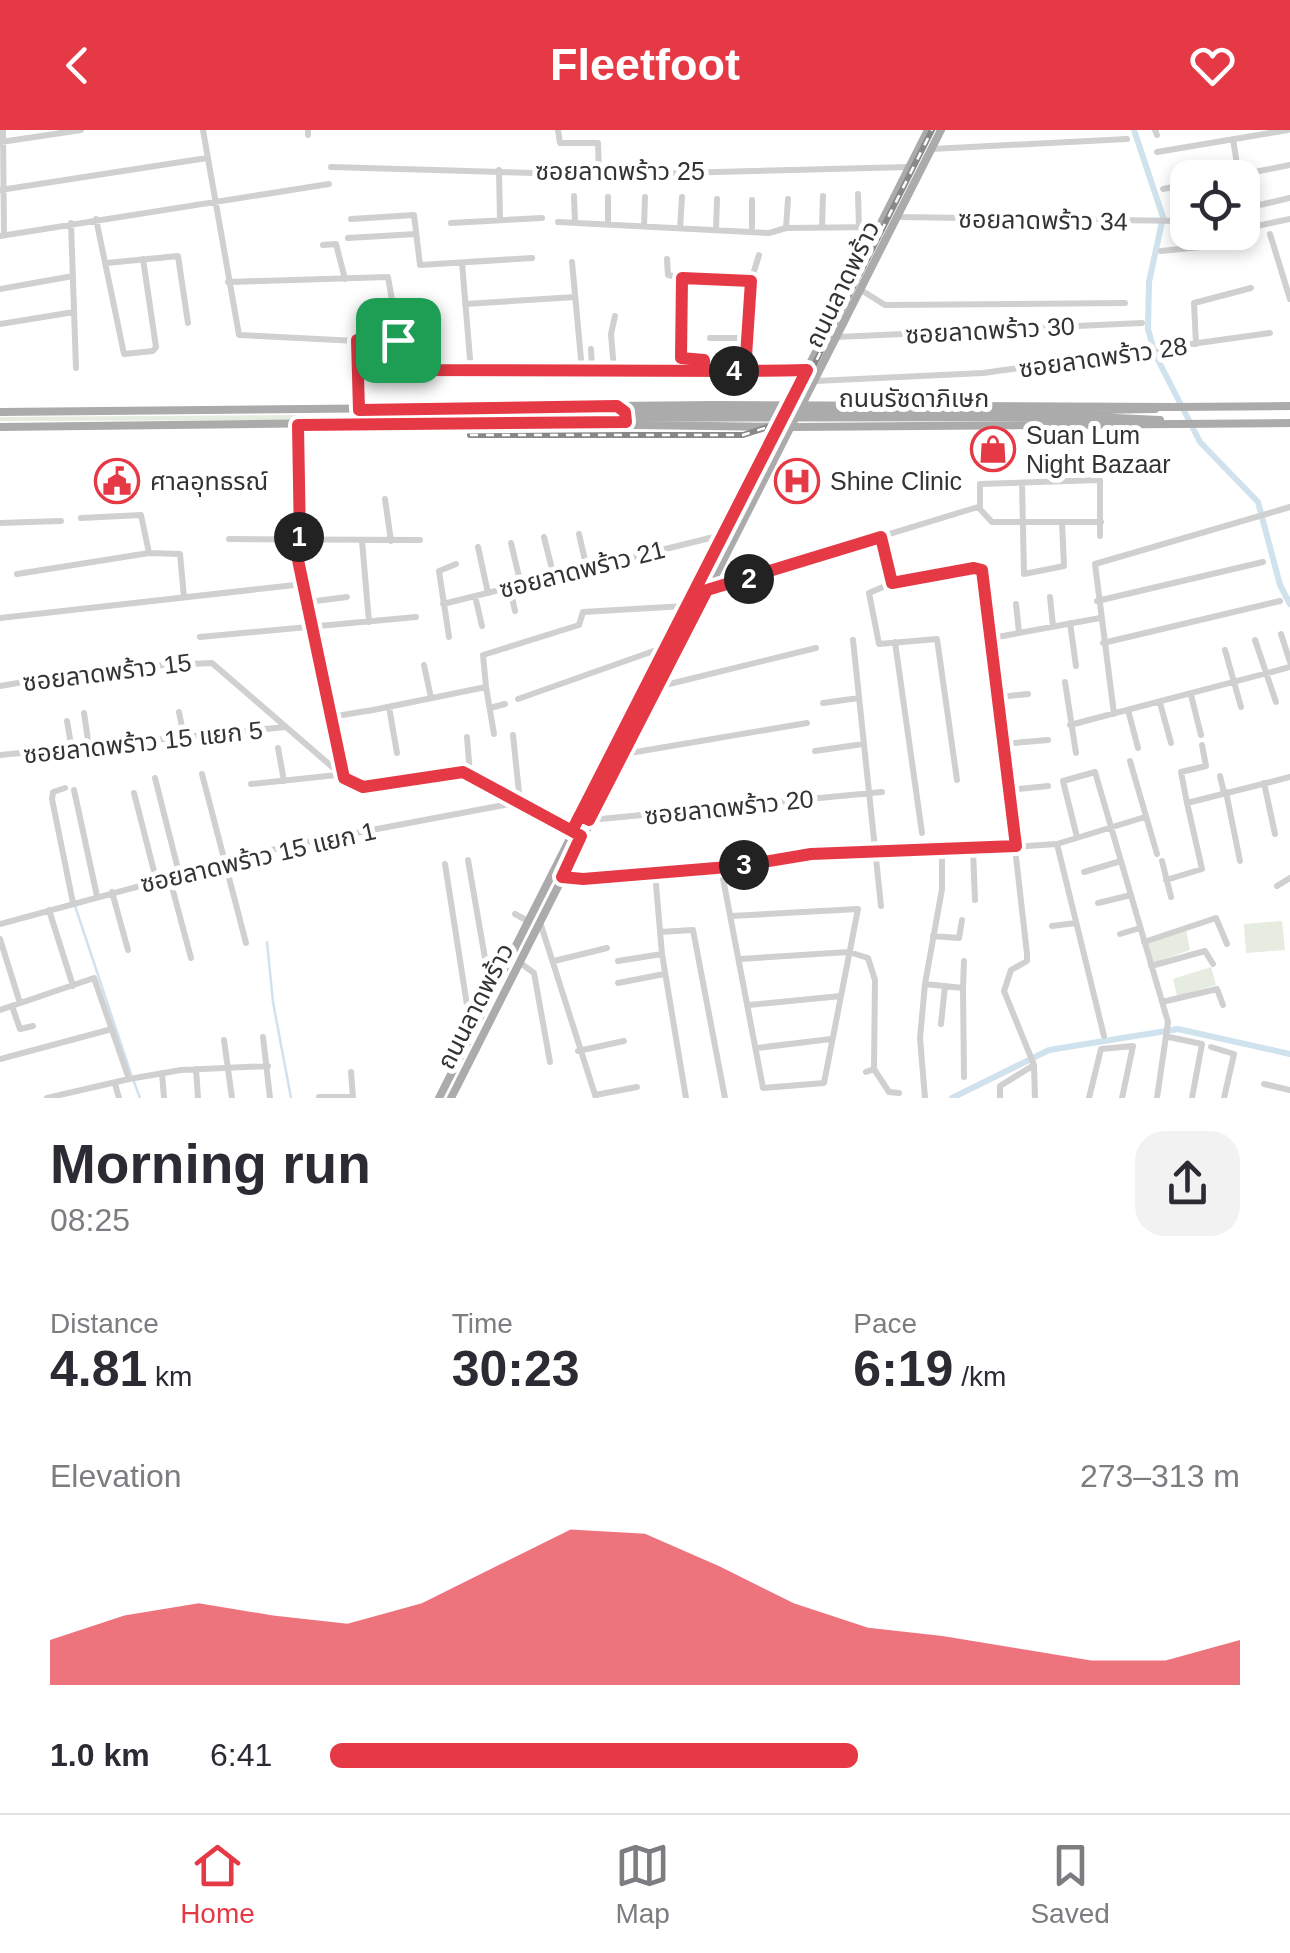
<!DOCTYPE html>
<html lang="en">
<head>
<meta charset="utf-8">
<style>
  body { margin:0; font-family:Arial,"Noto Sans Thai",sans-serif; background:#f2f2f3; color:#2b2b33; height:100vh; display:flex; flex-direction:column; font-size:38px; white-space:nowrap }
  * { box-sizing:border-box; margin:0 }
  p { font-size:32px; color:#7c7c81 }
  .icon { flex:none; width:55px; height:55px; fill:none; stroke:currentColor; stroke-width:2; stroke-linecap:round; stroke-linejoin:round }
  .map { position:relative; height:968px; overflow:hidden }
  .side { display:flex; flex-direction:column; background:#fff; flex:1 }
  .side>* { flex:none }
  .buttons { position:absolute; left:1170px; top:30px; display:grid; gap:20px }
  .buttons a { display:grid; place-items:center; width:90px; height:90px; border-radius:20px; background:#fff; box-shadow:0 5px 15px #0003; font-size:50px }
  .pin { position:absolute; display:grid; place-items:center; width:85px; height:85px; color:#fff; margin:-42px; border-radius:20px; box-shadow:0 5px 15px #0006 }
  .km { position:absolute; width:50px; height:50px; margin:-25px; border-radius:50%; background:#222; color:#fff; font-size:28px; line-height:50px; text-align:center }
  .round { display:grid; place-items:center; flex:none; width:105px; height:105px; border-radius:30px; background:#f2f2f3 }
  .headline { display:flex; align-items:center; justify-content:space-between; height:170px; padding:0 50px }
  h1 { font-size:55px; font-weight:800; line-height:75px }
  .figures { display:grid; grid-template-columns:repeat(3,1fr); gap:15px; height:170px; padding:10px 50px }
  .figures div { display:grid; align-content:center }
  .figures b { font-size:50px; font-weight:800 }
  .figures small { font-size:28px; font-weight:400 }
  .figures p { font-size:28px }
  .chart { height:280px; padding:20px 50px }
  .chart p { display:flex; justify-content:space-between }
  .chart svg { width:100%; height:180px; margin-top:10px; fill:#e63946; opacity:.7 }
  ul { padding:0 50px; list-style:none; font-size:32px }
  li { display:grid; grid-template-columns:160px 120px 1fr; align-items:center; height:75px }
  li i { height:25px; border-radius:12px; background:#e63946 }
  header { display:flex; justify-content:space-between; align-items:center; height:130px; padding:0 50px; background:#e63946; color:#fff; font-size:45px; font-weight:800 }
  .tabs { display:flex; justify-content:space-around; align-items:center; height:140px; border-top:2px solid #e1e1e2; background:#fff; font-size:28px; color:#7c7c81 }
  .tabs a { display:grid; justify-items:center; gap:5px }
  .tabs .on { color:#e63946 }
  .map>svg:first-child { display:block }
  .green { fill:#e6ecdf }
  .lines { fill:none; stroke-linecap:round; stroke-linejoin:round }
  .stream { stroke:#cfe2ee; stroke-width:2.5 }
  .canal { stroke:#cfe2ee; stroke-width:6 }
  .minor { stroke:#d0d0d0; stroke-width:6 }
  .major { stroke:#ababab; stroke-width:8 }
  .rail-casing { stroke:#888; stroke-width:6 }
  .rail { stroke:#fff; stroke-width:2.5; stroke-dasharray:8; stroke-linecap:butt }
  .major-bridge { stroke:#ababab; stroke-width:8 }
  .route-casing { stroke:#fff; stroke-width:20 }
  .route { stroke:#e63946; stroke-width:12 }
  .labels { text-anchor:middle; stroke-width:10; stroke-linejoin:round; paint-order:stroke }
  .street-label { font-size:25px; fill:#333; stroke:#fff }
  .poi-label { font-size:25px; fill:#333; stroke:#fff; text-anchor:start }
</style>
</head>
<body>
<header><svg class="icon" aria-label="back" viewBox="0 0 24 24"><path d="M15 5l-7 7 7 7"/></svg>Fleetfoot<svg class="icon" aria-label="heart" viewBox="0 0 24 24"><path d="M12 20l-8-8c-3-5 5-10 8-4 3-6 11-1 8 4z"/></svg></header>
<div class="map">
<svg width="1290" height="968" viewBox="0 0 1290 968">
  <rect width="100%" height="100%" fill="#fff"/>
  <path class="green" d="M413,284L414,288L357,290L0,291V287Z
    M1282,791L1285,820L1246,823L1244,794Z
    M1186,799L1190,820L1153,833L1147,813Z
    M1211,837L1216,855L1177,866L1173,849Z"/>
  <g class="lines">
    <path class="stream" d="M75,776L131,944
      M267,812L273,872L291,968
      M134,952L140,968"/>
    <path class="canal" d="M1134,0L1163,87L1149,152L1148,199L1155,224L1200,312L1258,372L1280,455L1290,474
      M952,968L1049,920L1178,899L1290,924"/>
    <path class="minor" d="M3,0L4,105
      M203,0L239,205L357,211L359,279
      M308,0V5
      M558,0L560,13H598L599,45
      M1155,0L1157,5
      M1233,9L1239,47
      M1,12L81,0
      M932,19L1127,9
      M1157,22L1288,0
      M331,37L599,45L909,37
      M499,40L500,90
      M1224,48L1290,35
      M1163,59L1188,54
      M0,60L207,28
      M858,64L859,98
      M574,66L575,93
      M752,70V102
      M1242,71L1247,98L1242,100
      M1242,79L1290,68
      M898,87L1188,91
      M96,89L124,224L153,221L156,217L143,129
      M351,89L414,85L420,135L532,128
      M558,92L769,103L786,98L878,97
      M71,93L76,238
      M451,93L542,88
      M608,95V67
      M644,96L645,67
      M822,97L823,66
      M680,98L682,67
      M786,98L788,69
      M1247,98L1290,89
      M716,100L717,69
      M1270,104L1290,169
      M0,106L329,54
      M348,108L416,104
      M323,115L336,114L345,149
      M1161,121L1201,117L1236,102
      M667,129L668,145L682,148
      M572,132L582,240
      M107,133L178,126L188,193
      M462,133L471,241
      M228,152L388,147L403,234L410,240H807
      M0,159L73,146
      M861,160L885,175L1125,173
      M465,174L575,167
      M0,194L74,182
      M837,207L1142,193
      M710,208H747
      M357,211L399,209
      M1196,214L1194,173L1251,158
      M591,219L592,240
      M614,240L611,204L615,186
      M704,241V230L680,226L682,148L751,151
      M745,241L751,151L759,125
      M816,251L983,243L1270,203
      M298,295L299,411
      M1022,353L1024,444L1064,436L1062,392
      M385,369L391,411
      M980,377V354L1100,350V406
      M0,393L61,391
      M579,404L587,439
      M544,407L554,447
      M881,407L892,453
      M229,409L420,410
      M295,411L344,648
      M362,411L369,492
      M511,413L521,455
      M478,417L488,463
      M149,423L180,424L184,467
      M17,444L149,423L141,385L81,388
      M510,458L515,481
      M709,459L978,377L992,392H1101
      M475,466L482,496
      M1050,467L1053,496
      M1097,471L1263,432
      M308,472L347,467
      M443,474L722,405
      M1016,474L1019,503
      M0,488L304,454
      M1070,493L1076,536
      M1281,504L1290,532
      M200,507L416,487
      M449,507L439,441L456,434
      M992,508L1100,488
      M853,510L881,776
      M1255,510L1276,572
      M895,512L922,703
      M1103,513L1280,471
      M1225,520L1241,577
      M424,535L431,568
      M1065,552L1076,623
      M0,556L105,538L212,533L352,654L363,657L463,642L573,701
      M486,557L494,604
      M657,557L816,518
      M1191,565L1201,605
      M998,567L1028,564
      M518,569L665,517
      M823,573L859,568
      M1160,573L1171,613
      M389,577L397,623
      M490,578L505,574
      M1128,580L1138,618
      M368,581L486,557L483,525L579,495L583,482L685,476
      M179,582L184,607
      M84,583L89,617
      M1114,584L1095,434L1290,377
      M331,587L366,581
      M67,591L72,620
      M1070,595L1290,537
      M467,607L470,644
      M1003,614L1048,610
      M278,618L284,651
      M815,621L863,614
      M624,624L807,593
      M0,625L286,597
      M1130,631L1157,724
      M202,644L246,813
      M1220,646L1224,663
      M155,648L179,743
      M957,650L937,509L879,514L869,463L892,453L974,437L982,441L985,454L1027,824V831L1011,840L1004,861L1034,935L1035,968
      M1264,653L1275,704
      M251,654L337,645
      M65,658L53,662L52,669L73,773
      M74,660L97,766
      M1009,660L1048,656
      M1226,662L1240,731
      M134,663L156,749
      M1187,673L1181,642L1206,636L1202,615
      M590,690L882,662
      M1077,707L1063,651L1095,642L1168,892L1157,968
      M1057,714L1104,906
      M973,720L975,770
      M942,722V759L925,854L963,858L964,947
      M468,730L486,834L501,844
      M1162,731L1171,767
      M445,734L467,875L481,884
      M721,738L763,958L824,953L858,779L731,786
      M1084,742L1121,731
      M169,746L191,828
      M563,747L740,736L811,724L942,722L1057,714L1145,687
      M1166,750L1202,739L1187,673L1290,647
      M1277,756L1290,748
      M112,762L128,820
      M1098,773L1131,765
      M49,780L73,856
      M515,784L528,791
      M540,792L596,968
      M0,794L287,716L520,672L513,605
      M1052,796L1076,793
      M660,802L693,800L725,968
      M1120,804L1140,798
      M933,806L959,808L962,790
      M0,809L20,873
      M1144,812L1216,788L1227,814
      M662,824L686,968
      M740,829L849,822L868,828L875,850L874,939L866,942
      M554,831L607,818
      M618,831L662,824L655,743
      M519,832L534,843L550,932
      M1151,836L1205,821L1213,834
      M618,853L664,844
      M925,854L920,908L925,968
      M963,858L964,831
      M1162,872L1217,859L1223,875
      M749,875L841,866
      M12,876L20,899L33,896
      M0,880L94,848L129,949L47,968
      M941,894L945,856
      M263,907L270,968
      M1169,907L1202,914L1192,968
      M224,910L232,968
      M1211,917L1234,924L1224,968
      M757,918L831,909
      M578,921L624,911
      M0,929L112,899
      M196,939L198,968
      M874,939L889,962L899,963
      M351,942L353,968
      M162,943L164,968
      M129,949L181,940L268,936
      M115,954L119,968
      M1264,954L1290,960
      M595,965L637,957
      M319,967H353
      M1000,968V956L1034,935
      M1089,968L1101,919L1133,916L1122,968"/>
    <path class="major" d="M1174,277L1290,276
      M1095,280L1155,279
      M0,282L715,275L1176,277
      M1094,287L1160,290
      M434,290L488,288
      M408,292L792,297L1290,293
      M0,297L410,292
      M439,968L928,0
      M451,968L941,0"/>
    <defs>
      <path id="rail" d="M470,305H743L774,295L800,263L932,0"/>
    </defs>
    <use href="#rail" class="rail-casing"/>
    <use href="#rail" class="rail"/>
    <path class="major-bridge" d="M488,282L1095,280
      M488,288L1094,287"/>
  </g>
  <g class="lines">
    <defs>
      <path id="route" d="M398,210H357L359,280L617,276L625,282L626,292L298,295L300,411H294L344,648L363,657L463,642L572,701L580,685L589,690L707,460L881,407L892,453L974,438L982,440L1016,716L811,724L740,736L583,749L562,747L581,706L572,701L807,240C773,241 738,241 704,240V230L681,228L682,148L751,151L745,241L410,240L403,234L398,210"/>
    </defs>
    <use href="#route" class="route-casing"/>
    <use href="#route" class="route"/>
  </g>
  <defs>
    <symbol id="shop-ring" viewBox="-11 -11 22 22"><circle r="9.5" fill="#fff" stroke="#e63946" stroke-width="1.5"/><path d="M-5-2.5h2.3a2.7 3.5 0 0 1 5.4 0H5L5.5 6h-11ZM-1.5-2.5h3a1.5 2.3 0 0 0-3 0Z" fill="#e63946"/></symbol>
    <symbol id="civic-ring" viewBox="-11 -11 22 22"><circle r="9.5" fill="#fff" stroke="#e63946" stroke-width="1.5"/><path d="M-.6-6.5H3V-4.5H.6V-3L4-1V1h2V6H-6V1h2V-1L-.6-3ZM-1.2 2.5V6h2.4V2.5Z" fill="#e63946"/></symbol>
    <symbol id="hospital-ring" viewBox="-11 -11 22 22"><circle r="9.5" fill="#fff" stroke="#e63946" stroke-width="1.5"/><path d="M-5-5h3v3.5h4V-5h3V5h-3V1.5h-4V5h-3Z" fill="#e63946"/></symbol>
  </defs>
  <g fill-rule="evenodd">
    <use href="#shop-ring" x="968" y="294" width="50" height="50"/>
    <use href="#civic-ring" x="92" y="326" width="50" height="50"/>
    <use href="#hospital-ring" x="772" y="326" width="50" height="50"/>
  </g>
  <g class="labels">
    <g class="street-label">
      <text x="620" y="50">ซอยลาดพร้าว 25</text>
      <text transform="translate(1043 90) rotate(1)" y="9">ซอยลาดพร้าว 34</text>
      <text transform="translate(842 154) rotate(-64)" y="9">ถนนลาดพร้าว</text>
      <text transform="translate(990 200) rotate(-3)" y="9">ซอยลาดพร้าว 30</text>
      <text transform="translate(1103 227) rotate(-8)" y="9">ซอยลาดพร้าว 28</text>
      <text x="914" y="277">ถนนรัชดาภิเษก</text>
      <text transform="translate(582 439) rotate(-14)" y="9">ซอยลาดพร้าว 21</text>
      <text transform="translate(107 542) rotate(-7)" y="9">ซอยลาดพร้าว 15</text>
      <text transform="translate(143 612) rotate(-6)" y="9">ซอยลาดพร้าว 15 แยก 5</text>
      <text transform="translate(729 677) rotate(-6)" y="9">ซอยลาดพร้าว 20</text>
      <text transform="translate(258 727) rotate(-13)" y="9">ซอยลาดพร้าว 15 แยก 1</text>
      <text transform="translate(475 876) rotate(-63)" y="9">ถนนลาดพร้าว</text>
    </g>
    <g class="poi-label">
      <text x="1026" y="314">Suan Lum<tspan x="1026" dy="29">Night Bazaar</tspan></text>
      <text x="150" y="360">ศาลอุทธรณ์</text>
      <text x="830" y="360">Shine Clinic</text>
    </g>
  </g>
</svg>
<div class="buttons">
<a><svg class="icon" aria-label="locate" viewBox="0 0 24 24"><circle cx="12" cy="12" r="6"/><path d="M12 2v4M12 18v4M2 12h4M18 12h4"/></svg></a>
</div>
<div class="pin" style="left:398px;top:210px;background:#1e9e55"><svg class="icon" aria-label="arrive" viewBox="0 0 24 24"><path d="M6 21V4h12l-3 4 3 4H6"/></svg></div>
<b class="km" style="left:299px;top:407px">1</b>
<b class="km" style="left:749px;top:449px">2</b>
<b class="km" style="left:744px;top:735px">3</b>
<b class="km" style="left:734px;top:241px">4</b>
</div>
<section class="side">
<div class="headline"><div><h1>Morning run</h1><p>08:25</p></div><a class="round"><svg class="icon" aria-label="share" viewBox="0 0 24 24"><path d="M12 15V3M7 8l5-5 5 5M5 13v7h14v-7"/></svg></a></div>
<div class="figures">
<div><p>Distance</p><b>4.81<small> km</small></b></div>
<div><p>Time</p><b>30:23</b></div>
<div><p>Pace</p><b>6:19<small> /km</small></b></div>
</div>
<div class="chart"><p><span>Elevation</span>273–313 m</p>
<svg viewBox="0 0 160 44" preserveAspectRatio="none"><path d="M0 44V33L10 27L20 24L30 27L40 29L50 24L60 15L70 6L80 7L90 15L100 24L110 30L120 32L130 35L140 38L150 38L160 33V44z"/></svg>
</div>
<ul>
<li><b>1.0 km</b>6:41<i style="width:58%"></i></li>
</ul>
</section>
<nav class="tabs">
<a class="on"><svg class="icon" aria-label="home" viewBox="0 0 24 24"><path d="M3 11l9-7 9 7M6 9v11h12V9"/></svg>Home</a>
<a><svg class="icon" aria-label="map" viewBox="0 0 24 24"><path d="M3 6l6-2 6 2 6-2v14l-6 2-6-2-6 2zM9 4v14M15 6v14"/></svg>Map</a>
<a><svg class="icon" aria-label="saved" viewBox="0 0 24 24"><path d="M7 4h10v16l-5-4-5 4z"/></svg>Saved</a>
</nav>
</body>
</html>
